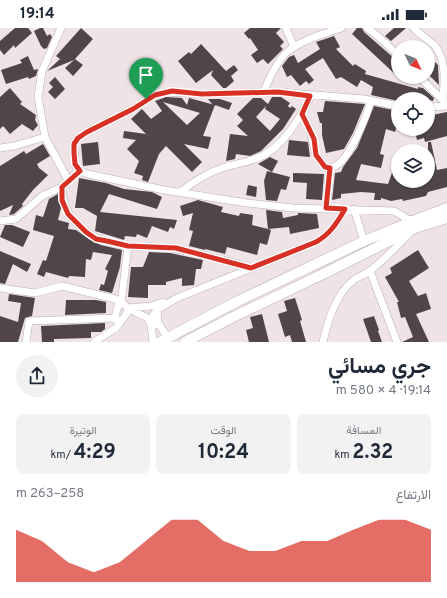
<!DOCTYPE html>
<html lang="ar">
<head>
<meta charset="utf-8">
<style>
  body { margin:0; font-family:Overpass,Vazirmatn,sans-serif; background:#f2f2f3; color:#1f2937; direction:rtl; height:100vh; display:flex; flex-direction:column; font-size:15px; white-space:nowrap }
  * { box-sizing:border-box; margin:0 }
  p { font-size:13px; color:#747a83 }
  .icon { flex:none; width:22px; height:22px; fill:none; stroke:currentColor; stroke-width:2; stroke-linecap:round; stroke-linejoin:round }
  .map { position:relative; height:314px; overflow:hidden; direction:ltr }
  .drawer { display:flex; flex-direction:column; background:#fff; flex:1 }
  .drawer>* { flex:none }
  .needle { width:26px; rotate:133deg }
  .controls { position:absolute; left:391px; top:12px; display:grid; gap:8px }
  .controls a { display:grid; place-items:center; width:44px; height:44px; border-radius:50%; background:#fff; box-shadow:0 1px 3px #0004; font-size:20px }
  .pin { position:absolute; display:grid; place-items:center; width:34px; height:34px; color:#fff; margin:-41px -17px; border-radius:50% 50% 50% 0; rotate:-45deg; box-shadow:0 0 4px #0007 }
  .pin .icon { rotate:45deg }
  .round { display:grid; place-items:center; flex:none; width:42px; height:42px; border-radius:21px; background:#f2f2f3 }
  .head { display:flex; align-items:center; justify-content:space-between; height:68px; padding:0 16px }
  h1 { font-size:22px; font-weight:700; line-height:30px }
  .metrics { display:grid; grid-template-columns:repeat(3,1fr); gap:6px; height:68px; padding:4px 16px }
  .metrics div { display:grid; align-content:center; border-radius:8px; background:#f2f2f3; text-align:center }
  .metrics b { font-size:20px; font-weight:700 }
  .metrics small { font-size:11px; font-weight:400 }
  .metrics p { font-size:11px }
  .chart { height:112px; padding:8px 16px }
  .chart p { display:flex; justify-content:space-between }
  .chart svg { width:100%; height:72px; margin-top:4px; fill:#d93025; opacity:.7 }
  .status { display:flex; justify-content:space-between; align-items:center; height:28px; padding:0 20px; background:#fff; direction:ltr }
  .status svg { height:11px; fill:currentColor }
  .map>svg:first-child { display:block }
  .building { fill:#504649; fill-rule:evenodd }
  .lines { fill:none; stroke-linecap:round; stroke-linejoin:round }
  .street-casing { stroke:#bbafb2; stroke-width:8 }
  .secondary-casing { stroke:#bbafb2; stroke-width:11 }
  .street { stroke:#fff; stroke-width:7 }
  .secondary { stroke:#fff; stroke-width:10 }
  .route-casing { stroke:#fff; stroke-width:8 }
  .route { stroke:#d93025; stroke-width:5 }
</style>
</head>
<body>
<div class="status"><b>19:14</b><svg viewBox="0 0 49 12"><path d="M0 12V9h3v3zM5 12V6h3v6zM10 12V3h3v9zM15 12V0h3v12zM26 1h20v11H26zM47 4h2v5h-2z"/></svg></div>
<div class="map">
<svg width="447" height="314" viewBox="0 0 447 314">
  <rect width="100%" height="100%" fill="#efe3e6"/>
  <path class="building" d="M15,0H28L32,5L15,20L14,17L4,27L0,22V13Z
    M40,0H43L47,8L50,6L52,9L47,20L44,21L41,18L34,3Z
    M81,0L93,11L75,31L83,37L73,48L65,40L74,32L47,43L60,31L56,28Z
    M250,0H281L276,5L284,14L280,18L283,21L268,36L263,31L257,35L251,27L258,22L250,10L249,11L244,5Z
    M357,0H362L364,4L395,31L398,32V49L352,6Z
    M394,0H406L391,13L385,8Z
    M334,8L340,19L336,21L353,38L355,36L366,43L365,46L418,61V59L423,60L434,70L433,73L417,70V65L402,67V70L398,69V73L371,67L373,59L361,52L357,59L341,49L336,51L323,30L305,41L314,52L309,56L306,53L300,58L291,47L287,49L282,38L289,29L294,27L298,35L320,21L316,14Z
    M201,16L226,43L234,37L238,42L231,48L234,53L226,60H223L211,47L213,42L196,55L178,33L189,24L191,26Z
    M428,27L438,37L439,57L428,46Z
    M28,28L34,42L38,41L36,48L29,51L28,49L6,56L1,42L22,35L20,32Z
    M55,49L65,61L55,71L48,64L53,59L49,55Z
    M10,60L22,74L20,76L36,87L35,92L38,97L33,103L22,96L10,106L3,98L0,101V69Z
    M166,69L182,70L187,77L189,70L215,77L203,108L211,109L208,121L184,116L202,134L192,144L166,118L159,126L148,154L142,152L143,148L134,145L139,133L127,121L136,112L123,110L124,103L146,106L131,91L142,81L151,91L162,83L155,73ZM163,74L190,82L200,85L187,97Z
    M272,69H281L290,75L288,78L290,80L292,78L296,81L283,101L261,123L250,128L236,126L235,131L226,133L230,106L248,108L237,98L243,92L237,86L253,70H261L268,76ZM266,78L265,81L280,91L270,103L256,89Z
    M208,71H220L232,75L229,82L212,76Z
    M325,73L365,76L353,105L344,121L326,125L322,107V95H320L317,84H323Z
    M374,78L398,83V93L395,104L386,101L380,126L384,127L381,140L361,136L356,152L388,156L397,131L398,153H428V114H431L437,142L447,140V159L428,164L426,168L403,173L402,171L391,173L381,170V172H374L375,165L361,164L341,166V170L332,172L335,145L341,144L343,139L357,120Z
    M447,84V108L425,114L424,110L417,112L415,103L428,101V88Z
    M289,112L308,114L310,129L287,127Z
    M98,114L100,136L83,138L81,116Z
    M43,116L50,128L37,136L39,140L48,147L33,162L22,176L23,178L14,186L9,187L13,177L0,183V138L24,123L26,126Z
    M270,129L278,133L272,144L258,136Z
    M267,143L290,149L286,162L281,161L277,173L266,172L264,153Z
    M293,145L324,146L322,172L306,171L307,155L293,154Z
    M79,150L106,155L124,161L152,164L162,169L157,181L109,166L100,184L177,192L174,201L170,199L168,204L152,198L147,210L137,206L136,209L125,208L124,212L95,203L97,188L83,180H75Z
    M248,157L257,159L256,169L246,167Z
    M58,166L61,180L58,192L69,195L68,201L76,202L89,211L101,217L122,222L120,239L112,265L99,262L101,256L104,257L108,243L105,241L112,227L93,224L91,232L86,231L85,249L69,248L68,250L46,244L44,249L37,246L43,232L46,233L54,208L33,202L36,187L43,189L49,171Z
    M198,172L223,179L221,184L239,188L240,185L253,187L252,197L268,201L266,182L282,184L283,190L298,187V185L317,186L319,200L290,206L289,199L268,201L271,202L267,217L260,215L257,227L227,219L225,226L205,221V222L189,218L193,203L189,202L193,185L183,188L180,178Z
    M5,197H12L30,204L23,219L0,209Z
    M418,222L429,240L409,253L418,268L426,265L431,281L416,286L429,314H402L413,309L405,289L401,290L397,274H399L385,249L392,245L390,240Z
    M0,223L31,236L27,244L13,236L5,256L0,255Z
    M149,224L170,225L203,232L201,241H196L194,257L182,258V250L166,254V257H148V270L128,269L131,239H143Z
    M9,266L35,270L32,288L25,290L18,314H0V288L18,294L21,275L8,273Z
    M295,270L302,292L300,293L306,314H292L290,307L285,309L278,286L287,283L284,273Z
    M66,272H96L106,274V285L65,287Z
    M262,286L269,314H249L246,302L253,300L250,289Z
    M374,288L379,302L378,303L382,314H371L363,291Z
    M105,295V301L101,304H91V310L54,311V314H42L41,298Z"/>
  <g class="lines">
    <defs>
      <path id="street" d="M61,0L42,43L38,69L45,109L68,152
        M286,0L294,19
        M367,0L379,9L398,27
        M414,0C420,7 429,12 435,18C447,33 444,54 443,72
        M419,49L447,76
        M263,65C269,51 275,37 285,26C296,14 325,5 341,0
        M428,79L447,78
        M302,86L310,102L316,127L325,139C329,140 334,140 337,137C350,129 367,88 371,72
        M0,120L14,118L45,109
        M330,140L326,181L293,180L247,175L164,162L88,146L79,143L75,136L74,115L78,110L87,104L133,81L155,67L165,64L202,66L278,64L364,71L398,78
        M79,143L62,159C63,197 93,213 128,218C144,220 161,217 177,221C202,226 227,233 251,240
        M180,164C193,154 207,145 222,140C233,136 245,135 255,131C282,122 299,91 311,68
        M326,181L394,183L411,193
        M354,181L364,213
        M0,193L16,191L42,168L62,159
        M370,243L397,314
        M0,260L35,265L62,258L115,271L121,276H124C130,284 142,286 150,291
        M151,290L157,282L177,270L316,214C331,206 337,195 345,181
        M157,290H151L149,293L151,297H157L158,295L157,282
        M116,292C116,286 115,280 121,276L128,218
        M158,295L168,310
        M151,297L153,314
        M26,314L29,293L116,290
        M94,314L116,300L127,285L128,280L152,278L163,274
        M323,314C328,292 336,265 355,251C360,248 366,246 371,242C385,231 397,218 410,205"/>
      <path id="secondary" d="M413,193L447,180
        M415,200L447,190
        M160,314L236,274L364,213L410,194
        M185,314L231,290L323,246L415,200L418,196L414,193H411L410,197L413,201"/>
    </defs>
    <use href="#street" class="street-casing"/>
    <use href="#secondary" class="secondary-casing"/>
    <use href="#street" class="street"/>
    <use href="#secondary" class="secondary"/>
  </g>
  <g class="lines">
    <defs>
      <path id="route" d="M172,63L202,66L278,64L310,68L302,86L314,111L316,127L325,139L330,140L326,180L345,181C337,195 330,206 316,214L251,240L176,220L128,218L107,213L96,211L86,204L68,186L62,172V159L80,143L75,136L74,125V116L78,110L87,104L133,81L155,67Z"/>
    </defs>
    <use href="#route" class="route-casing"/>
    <use href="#route" class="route"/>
  </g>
</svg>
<div class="controls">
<a><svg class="needle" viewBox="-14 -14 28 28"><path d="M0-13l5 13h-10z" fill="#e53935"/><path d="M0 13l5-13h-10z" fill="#747a83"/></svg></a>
<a><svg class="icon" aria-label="locate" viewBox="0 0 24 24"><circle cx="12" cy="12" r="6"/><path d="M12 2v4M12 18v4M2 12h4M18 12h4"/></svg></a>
<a><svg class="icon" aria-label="layers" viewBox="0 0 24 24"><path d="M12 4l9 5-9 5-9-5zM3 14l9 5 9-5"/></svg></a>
</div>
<div class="pin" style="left:146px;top:71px;background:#1e9e55"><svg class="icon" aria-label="arrive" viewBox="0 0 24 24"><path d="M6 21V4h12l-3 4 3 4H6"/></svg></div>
</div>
<section class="drawer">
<div class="head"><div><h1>جري مسائي</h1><p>19:14 · 4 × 580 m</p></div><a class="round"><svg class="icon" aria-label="share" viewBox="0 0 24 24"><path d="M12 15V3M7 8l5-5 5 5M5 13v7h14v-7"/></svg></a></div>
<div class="metrics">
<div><p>المسافة</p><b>2.32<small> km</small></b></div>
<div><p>الوقت</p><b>10:24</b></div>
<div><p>الوتيرة</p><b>4:29<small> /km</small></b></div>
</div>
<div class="chart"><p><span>الارتفاع</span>258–263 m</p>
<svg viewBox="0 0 160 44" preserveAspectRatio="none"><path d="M0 44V12L10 19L20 32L30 38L40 32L50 19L60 6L70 6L80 19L90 25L100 25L110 19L120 19L130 12L140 6L150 6L160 12V44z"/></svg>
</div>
</section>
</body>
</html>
